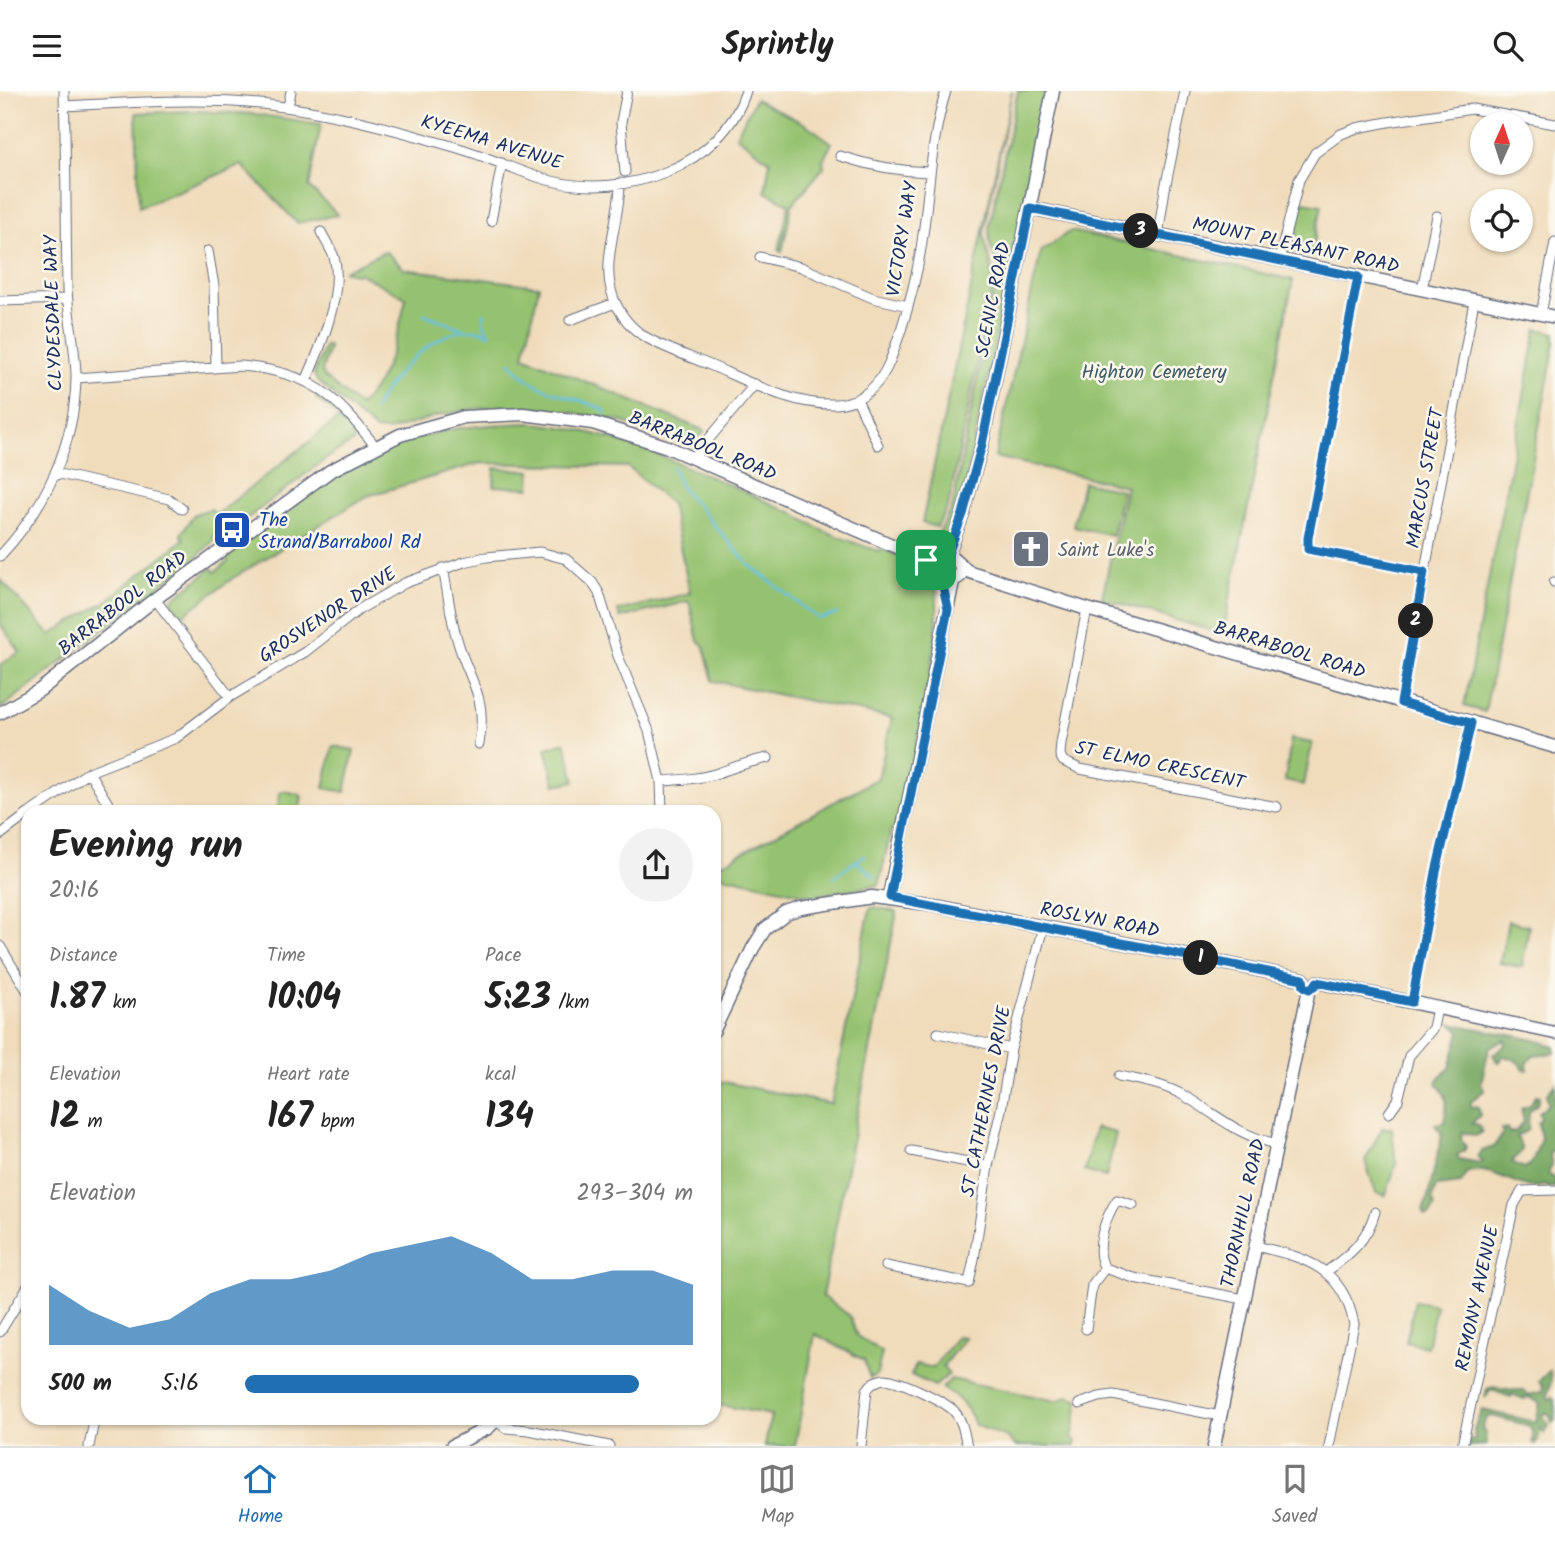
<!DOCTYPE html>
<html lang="en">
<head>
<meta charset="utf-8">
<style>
  body { margin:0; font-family:Kalam,sans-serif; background:#f2f2f2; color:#222; height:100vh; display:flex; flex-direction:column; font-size:26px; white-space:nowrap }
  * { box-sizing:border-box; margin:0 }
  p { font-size:23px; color:#767676 }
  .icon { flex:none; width:38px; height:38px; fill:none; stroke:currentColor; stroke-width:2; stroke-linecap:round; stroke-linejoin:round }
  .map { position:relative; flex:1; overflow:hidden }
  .details { position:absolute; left:21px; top:714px; width:700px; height:620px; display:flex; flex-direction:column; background:#fff; border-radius:21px; box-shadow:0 2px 5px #0004 }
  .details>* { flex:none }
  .needle { width:46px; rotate:3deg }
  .tools { position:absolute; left:1470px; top:21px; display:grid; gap:14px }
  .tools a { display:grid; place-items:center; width:63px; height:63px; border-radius:50%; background:#fff; box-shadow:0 2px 5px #0004; font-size:35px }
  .pin { position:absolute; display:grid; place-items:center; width:60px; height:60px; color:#fff; margin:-30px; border-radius:14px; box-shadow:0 4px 10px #0006 }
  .km { position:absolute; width:35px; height:35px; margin:-18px; border-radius:50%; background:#222; color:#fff; font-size:19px; line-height:35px; text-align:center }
  .round { display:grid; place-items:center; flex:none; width:74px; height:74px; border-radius:37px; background:#f2f2f2 }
  .head { display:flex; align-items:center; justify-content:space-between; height:119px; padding:0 28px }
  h1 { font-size:38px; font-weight:700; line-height:52px }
  .stats { display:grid; grid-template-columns:repeat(3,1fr); gap:10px; height:119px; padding:7px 28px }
  .stats div { display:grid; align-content:center }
  .stats b { font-size:35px; font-weight:700 }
  .stats small { font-size:19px; font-weight:400 }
  .stats p { font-size:19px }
  .chart { height:196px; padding:14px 28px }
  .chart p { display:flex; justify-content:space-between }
  .chart svg { width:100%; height:126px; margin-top:7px; fill:#1f6fb2; opacity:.7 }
  ul { padding:0 28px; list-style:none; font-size:23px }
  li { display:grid; grid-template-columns:112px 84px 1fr; align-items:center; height:52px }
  li i { height:18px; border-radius:9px; background:#1f6fb2 }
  header { display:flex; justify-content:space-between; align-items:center; height:91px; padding:0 28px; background:#fff; font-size:32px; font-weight:700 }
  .dock { display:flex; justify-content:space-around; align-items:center; height:98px; border-top:2px solid #e0e0e0; background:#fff; font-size:19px; color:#767676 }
  .dock a { display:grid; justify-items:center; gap:4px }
  .dock .active { color:#1f6fb2 }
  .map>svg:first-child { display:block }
  .green { fill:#95c270; stroke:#587867; stroke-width:2 }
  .forest { fill:#78a862; stroke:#4a6c60; stroke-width:2 }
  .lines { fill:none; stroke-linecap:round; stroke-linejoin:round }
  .stream { stroke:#66c0e3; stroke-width:2.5 }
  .minor-casing { stroke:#666c7f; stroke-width:11 }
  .tertiary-casing { stroke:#666c7f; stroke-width:15 }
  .secondary-casing { stroke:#666c7f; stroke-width:15 }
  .minor { stroke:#fff; stroke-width:9 }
  .tertiary { stroke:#fff; stroke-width:12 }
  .secondary { stroke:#fff; stroke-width:12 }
  .route-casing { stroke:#fff; stroke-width:14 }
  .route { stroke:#1f6fb2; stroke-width:9 }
  .labels { text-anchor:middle; stroke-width:5; stroke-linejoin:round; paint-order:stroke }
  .street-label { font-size:19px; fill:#1b2f5e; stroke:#fbf7ec }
  .park-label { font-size:19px; fill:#405b63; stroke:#fbf7ec }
  .transit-label { font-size:19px; fill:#164399; stroke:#fbf7ec; text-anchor:start }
  .worship-label { font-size:19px; fill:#5b616d; stroke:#fbf7ec; text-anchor:start }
</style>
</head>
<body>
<header><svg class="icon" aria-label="menu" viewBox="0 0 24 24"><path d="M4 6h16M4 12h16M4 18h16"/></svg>Sprintly<svg class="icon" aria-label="search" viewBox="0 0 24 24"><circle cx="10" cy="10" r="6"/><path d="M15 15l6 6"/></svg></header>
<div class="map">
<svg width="1555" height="1355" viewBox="0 0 1555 1355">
  <rect width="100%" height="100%" fill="#fbf7ec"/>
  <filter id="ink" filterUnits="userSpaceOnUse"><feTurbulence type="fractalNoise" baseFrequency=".0143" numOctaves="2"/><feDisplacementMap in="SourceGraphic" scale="14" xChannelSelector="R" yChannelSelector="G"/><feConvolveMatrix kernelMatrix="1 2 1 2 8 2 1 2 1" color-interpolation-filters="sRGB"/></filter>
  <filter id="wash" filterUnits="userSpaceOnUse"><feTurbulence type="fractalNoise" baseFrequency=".00686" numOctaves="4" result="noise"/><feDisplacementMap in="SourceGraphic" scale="28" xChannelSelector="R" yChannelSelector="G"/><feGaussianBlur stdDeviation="1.57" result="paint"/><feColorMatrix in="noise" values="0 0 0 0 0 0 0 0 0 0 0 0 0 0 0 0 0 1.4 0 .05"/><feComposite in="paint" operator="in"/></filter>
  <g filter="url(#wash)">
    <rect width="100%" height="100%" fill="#f0dcbb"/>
    <path class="green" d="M1012,0L984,141C985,160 995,176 993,195L948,416L937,436L922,432Z
      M1018,0H1047L961,415L948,448L942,447L939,442L952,418L999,177L990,153L989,137Z
      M755,8L807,34L832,52L823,69L824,76L792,114L782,161L779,159L789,113L765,101L770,70L736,45Z
      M196,20L254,23L321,33L309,96L338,124L297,132L242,74L139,116L136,22Z
      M1302,111L1322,114L1312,163L1293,159Z
      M1071,140L1293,189L1223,543L1102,507L1126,395L995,366L1041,160Z
      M385,160L404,178L539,195L524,265L705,340L694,352L685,353L620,330L546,317L509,315L474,318L440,324L389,340L375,339L317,290L314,283L325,254L329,256L322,280L324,286L359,315C388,288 398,244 406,207L359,182L355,183L344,180Z
      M1537,238L1555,242V252L1485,621L1464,615Z
      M318,303L355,336L356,341L353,351L327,367L240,433L224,442L220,437L226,433L229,425L217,423L338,328L350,340L346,332L316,307Z
      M529,332C620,338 709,387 793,422C818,439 850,451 879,460L882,458L906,467L932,484C952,527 908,689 894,739H891L879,794L813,805L714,783V777L878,687L892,627L713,590L704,555L698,550L689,510L620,527L618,520L690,502L671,413L628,376L480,372L367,405L233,487L182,525L172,513L173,508L212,477L215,481L228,471L226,467C295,413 365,354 454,338C479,334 504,333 529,332Z
      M495,377L531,380L530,397L494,395Z
      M1083,391L1122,399L1112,444L1073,435Z
      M211,418L217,425L227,427L217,436L219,440L212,446L214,449L196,467L0,618V574L20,561L0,533V491L1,489L50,544L105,511L184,448L181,443L194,423Z
      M1291,648L1312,652L1304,694L1285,690Z
      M565,651L575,690L555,694L546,657Z
      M333,655L354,659L345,701L324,697Z
      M283,700L299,703L302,706L299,721H277L280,702Z
      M875,816L897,821L822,1205L850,1225L857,1245L882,1261L877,1283L870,1287L864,1269L815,1243L795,1355H765L771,1324L714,1313V989L831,1013L870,817Z
      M1508,830L1529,835L1522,876L1500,872Z
      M1095,1037L1116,1042L1106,1086L1084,1080Z
      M1382,1037H1392L1396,1073L1386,1104L1376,1102L1365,1070Z
      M1415,1210L1436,1214L1427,1256L1406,1251Z
      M957,1245L965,1246L943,1275L949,1283L935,1295L911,1284L917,1273L933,1277Z
      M951,1288L1057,1310L1068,1305L1078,1308V1317L1072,1347L1076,1350L1075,1355H1015L1007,1346L975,1334C969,1316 958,1306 942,1297Z"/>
    <path class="forest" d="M1452,933L1532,948L1555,955V962L1533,964L1527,973L1528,979L1523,978C1519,969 1510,966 1501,965L1500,970L1497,971L1493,963L1506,954L1505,949L1490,956C1486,968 1484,980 1481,992L1485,999L1471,1010V1016L1478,1015L1480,1024L1472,1032L1479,1034L1482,1041L1476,1045L1462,1041L1461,1048L1466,1056L1464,1060L1457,1064L1459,1068L1480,1072L1483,1070L1478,1066L1482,1060L1493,1056L1503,1043L1501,1038L1507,1037L1509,1042L1516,1040L1524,1031L1521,1017L1530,1014L1536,1004L1540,1005L1538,1012L1529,1021L1528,1039L1517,1045L1522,1059L1512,1071L1524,1077L1532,1072L1541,1047L1538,1032L1541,1027L1539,1021L1549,1013L1547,1003L1555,992V1039L1553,1044L1555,1045V1059L1549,1061L1552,1074L1549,1079V1084L1555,1088V1096L1548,1097L1544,1094C1523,1104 1491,1071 1466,1082L1461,1092L1436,1095L1432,1108L1435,1115L1430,1124L1426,1125L1423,1120L1427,1109L1441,1049L1442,1041L1435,1033L1444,1031C1447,1012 1450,1008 1437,992L1439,986L1450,977L1460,940Z
      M1550,1279L1551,1289L1547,1306L1549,1308L1553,1306L1555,1309V1328L1552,1332L1550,1324L1546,1321L1543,1325L1549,1334L1545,1343L1540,1336L1539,1347L1535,1353L1532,1352L1533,1344L1530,1335L1492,1325L1486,1327L1482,1339L1485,1340L1486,1354L1468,1355L1469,1349L1475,1348L1474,1338L1482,1319L1536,1331L1540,1312L1529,1306L1524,1308L1512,1303L1511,1306L1491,1299L1485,1307L1487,1298C1497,1293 1510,1301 1521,1299L1528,1304L1542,1301L1543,1295L1539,1290Z"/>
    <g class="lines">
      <path class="stream" d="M484,222L483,231L488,240
        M424,223L463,238
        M511,271C532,303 572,303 604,319L605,323
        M374,319C391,283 446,223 490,243
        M673,376L681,396L748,473L819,528L837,523
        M856,770L864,765
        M834,786L856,770L874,785"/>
    </g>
  </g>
  <g filter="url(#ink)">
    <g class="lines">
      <defs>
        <path id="minor" d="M64,15C140,11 217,5 292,17C338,24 382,35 427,48C447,54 468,59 487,67C509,75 530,85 552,90C625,108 722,76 746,0
          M288,16L291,0
          M840,65C870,75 898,80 929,81
          M625,81L621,31L627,0
          M620,92C620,134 596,177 618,217C624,228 632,237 642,244C661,256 685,264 705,272C746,289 791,315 836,313C852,312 867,304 877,292C889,278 895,256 901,239C912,205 920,171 924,136C930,89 932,45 946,0
          M491,130L502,72
          M1158,144L1165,98L1185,0
          M208,160L214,195L216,276
          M760,166L801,176L873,207L908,215
          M1279,169L1299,89L1315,62L1341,43L1357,37L1388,31L1472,18L1555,33
          M1358,186L1308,447V458L1424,481
          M1422,198L1437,125
          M0,210L67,208
          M1541,223L1555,151
          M570,229L615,212
          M76,287L241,275C311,281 335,304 376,356
          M306,290C320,258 344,201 334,166C331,158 325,149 321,141
          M857,308L878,354
          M693,367L755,293
          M55,382L169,408L182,418
          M0,465C45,417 75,354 76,287C76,257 68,227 67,197C66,131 66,66 64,0
          M443,477C448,501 450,525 457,548C469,592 488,603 479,653
          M1554,491H1555
          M155,508L230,606
          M1087,518L1061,652L1060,664L1063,670L1080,678L1277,716
          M1401,612L1474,210
          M89,681L113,721
          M661,690C680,689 700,688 718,682C735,676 750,670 768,667
          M31,721L89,681L176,647L230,606L305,561L360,518L405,492L464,471L486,466L540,461L566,468L592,491L599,502L618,565L649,640L661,690L662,721
          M0,744L28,723
          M0,855L28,901
          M1412,911L1436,781L1471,632
          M938,942L1011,958
          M1119,985C1140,989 1162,993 1181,1003C1217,1023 1235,1044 1277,1053
          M1389,1022L1398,1009L1409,965L1433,937L1437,917
          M911,1060L988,1075
          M1133,1114L1117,1109C1106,1125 1093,1159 1105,1177L1134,1187L1244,1208
          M1255,1155C1306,1166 1343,1177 1354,1233L1329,1355
          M886,1175L969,1192L974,1168L988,1075L1001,1019L1011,958L1043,836
          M1326,1181C1349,1164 1367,1150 1375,1121
          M1086,1238L1092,1194L1105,1177
          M0,1241L28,1195
          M1079,1313L1099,1306L1113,1304L1220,1325
          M496,1330L506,1337L529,1339L609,1355
          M89,1355L95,1326
          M861,1355L867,1299C871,1293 876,1289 884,1288C898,1288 944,1310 954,1320C963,1330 964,1342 967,1355
          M1462,1355L1514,1114L1522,1100L1555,1099"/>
        <path id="tertiary" d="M1030,117L1555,226
          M889,806L953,490
          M1317,891L1555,942
          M714,939L753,857L765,838L786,822L801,817L872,806L929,813L1303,888
          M452,1355L488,1337L499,1326
          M1214,1355L1309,898"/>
        <path id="secondary" d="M946,468L963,423L982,353L1053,0
          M961,474L970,481L1087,518L1555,656
          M0,622L40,599L155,508L330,380L400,344L464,326L523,323L593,332L665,355L924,468C936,478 944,498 960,485L961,474L953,467L946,468L940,473L939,484"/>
      </defs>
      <use href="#minor" class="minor-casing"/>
      <use href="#tertiary" class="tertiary-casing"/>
      <use href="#secondary" class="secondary-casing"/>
      <use href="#minor" class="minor"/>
      <use href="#tertiary" class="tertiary"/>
      <use href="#secondary" class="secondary"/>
    </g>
  </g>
  <g class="lines" filter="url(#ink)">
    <defs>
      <path id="route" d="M1030,117L1358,186L1308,447V458L1424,481L1401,612L1471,632L1436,781L1412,911L1317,891L1314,896L1309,898L1304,895L1303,888L890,806L948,518L941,486L926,469L946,468L963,423L982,353Z"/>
    </defs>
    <use href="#route" class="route-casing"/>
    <use href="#route" class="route"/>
  </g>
  <defs>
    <symbol id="bus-square" viewBox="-11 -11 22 22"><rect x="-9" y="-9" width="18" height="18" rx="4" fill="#1a4fb4" stroke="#fbf7ec"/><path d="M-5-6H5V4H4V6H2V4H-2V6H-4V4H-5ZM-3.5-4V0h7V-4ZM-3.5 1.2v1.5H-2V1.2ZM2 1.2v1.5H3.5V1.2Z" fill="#fff"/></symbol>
    <symbol id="church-square" viewBox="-11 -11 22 22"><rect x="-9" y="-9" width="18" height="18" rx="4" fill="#6b7280" stroke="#fbf7ec"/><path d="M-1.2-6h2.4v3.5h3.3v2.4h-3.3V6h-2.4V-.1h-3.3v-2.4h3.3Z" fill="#fff"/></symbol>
  </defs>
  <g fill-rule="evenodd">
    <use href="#bus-square" x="210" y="417" width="44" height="44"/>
    <use href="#church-square" x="1009" y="436" width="44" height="44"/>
  </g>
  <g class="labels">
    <g class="street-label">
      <text transform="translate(492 50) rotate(17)" y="7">KYEEMA AVENUE</text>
      <text transform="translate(901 148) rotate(-81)" y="7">VICTORY WAY</text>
      <text transform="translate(1296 153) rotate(12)" y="7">MOUNT PLEASANT ROAD</text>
      <text transform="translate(992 208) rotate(-79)" y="7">SCENIC ROAD</text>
      <text transform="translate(52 222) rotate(-92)" y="7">CLYDESDALE WAY</text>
      <text transform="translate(703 354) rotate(22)" y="7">BARRABOOL ROAD</text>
      <text transform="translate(1424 387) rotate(-80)" y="7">MARCUS STREET</text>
      <text transform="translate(122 511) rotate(-38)" y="7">BARRABOOL ROAD</text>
      <text transform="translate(327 523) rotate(-33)" y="7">GROSVENOR DRIVE</text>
      <text transform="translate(1290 558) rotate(17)" y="7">BARRABOOL ROAD</text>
      <text transform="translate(1160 673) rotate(12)" y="7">ST ELMO CRESCENT</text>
      <text transform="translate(1100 828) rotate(11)" y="7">ROSLYN ROAD</text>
      <text transform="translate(985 1010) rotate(-79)" y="7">ST CATHERINES DRIVE</text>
      <text transform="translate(1242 1122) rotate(-78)" y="7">THORNHILL ROAD</text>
      <text transform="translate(1476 1207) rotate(-78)" y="7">REMONY AVENUE</text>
    </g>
    <g class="park-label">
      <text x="1154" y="287">Highton Cemetery</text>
    </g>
    <g class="transit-label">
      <text x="259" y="435">The<tspan x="259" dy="22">Strand/Barrabool Rd</tspan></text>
    </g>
    <g class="worship-label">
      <text x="1058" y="465">Saint Luke's</text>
    </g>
  </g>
</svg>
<div class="tools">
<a><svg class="needle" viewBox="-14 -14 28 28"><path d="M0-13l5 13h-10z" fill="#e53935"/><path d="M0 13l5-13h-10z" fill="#767676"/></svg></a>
<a><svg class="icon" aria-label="locate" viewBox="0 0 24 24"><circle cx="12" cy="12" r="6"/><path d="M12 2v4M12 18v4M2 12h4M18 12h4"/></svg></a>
</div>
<div class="pin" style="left:926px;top:469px;background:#1e9e55"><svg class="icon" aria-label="arrive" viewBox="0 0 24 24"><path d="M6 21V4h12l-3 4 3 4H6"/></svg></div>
<b class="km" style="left:1201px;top:867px">1</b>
<b class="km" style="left:1416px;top:530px">2</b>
<b class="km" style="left:1141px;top:140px">3</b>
<section class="details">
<div class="head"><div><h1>Evening run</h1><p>20:16</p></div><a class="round"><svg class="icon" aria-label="share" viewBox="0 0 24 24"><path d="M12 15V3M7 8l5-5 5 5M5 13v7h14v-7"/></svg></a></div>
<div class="stats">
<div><p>Distance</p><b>1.87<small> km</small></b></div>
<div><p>Time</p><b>10:04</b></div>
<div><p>Pace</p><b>5:23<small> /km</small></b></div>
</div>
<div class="stats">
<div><p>Elevation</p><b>12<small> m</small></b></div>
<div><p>Heart rate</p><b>167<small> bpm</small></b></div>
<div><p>kcal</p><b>134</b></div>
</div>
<div class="chart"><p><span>Elevation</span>293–304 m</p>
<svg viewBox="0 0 160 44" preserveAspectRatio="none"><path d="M0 44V23L10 32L20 38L30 35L40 26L50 21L60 21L70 18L80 12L90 9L100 6L110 12L120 21L130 21L140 18L150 18L160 23V44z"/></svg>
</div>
<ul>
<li><b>500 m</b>5:16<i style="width:88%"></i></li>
</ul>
</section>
</div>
<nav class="dock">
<a class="active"><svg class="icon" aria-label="home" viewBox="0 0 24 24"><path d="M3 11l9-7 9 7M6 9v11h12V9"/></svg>Home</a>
<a><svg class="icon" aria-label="map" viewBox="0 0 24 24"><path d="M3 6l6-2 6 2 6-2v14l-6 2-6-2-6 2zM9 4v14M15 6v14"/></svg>Map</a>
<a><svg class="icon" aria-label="saved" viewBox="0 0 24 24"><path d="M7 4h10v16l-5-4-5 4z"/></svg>Saved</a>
</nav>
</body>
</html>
